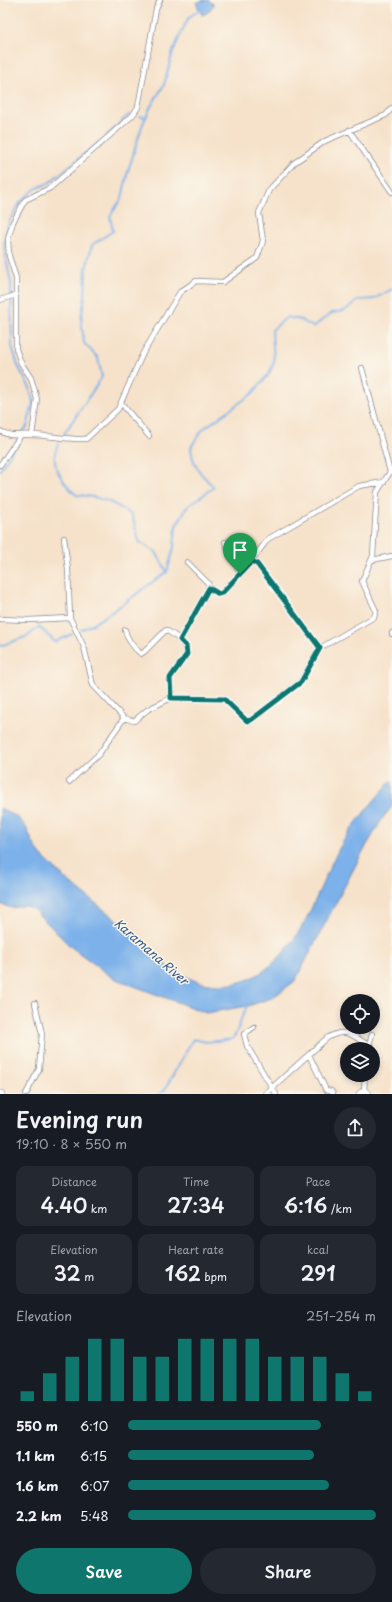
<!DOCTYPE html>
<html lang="en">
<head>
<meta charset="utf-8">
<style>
  body { margin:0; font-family:"Playpen Sans",sans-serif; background:#242831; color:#f1f3f6; height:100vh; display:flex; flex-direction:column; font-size:15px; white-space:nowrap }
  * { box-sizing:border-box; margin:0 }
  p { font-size:13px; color:#9ea1a6 }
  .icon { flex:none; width:22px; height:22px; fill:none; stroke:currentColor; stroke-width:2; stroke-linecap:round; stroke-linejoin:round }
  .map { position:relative; height:1094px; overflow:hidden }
  .side { display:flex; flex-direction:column; background:#171b24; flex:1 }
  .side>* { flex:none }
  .fabs { position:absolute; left:340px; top:994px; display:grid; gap:8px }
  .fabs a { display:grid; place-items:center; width:40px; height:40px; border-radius:50%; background:#171b24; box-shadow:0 2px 6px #0003; font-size:20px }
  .pin { position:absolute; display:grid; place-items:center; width:34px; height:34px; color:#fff; margin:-41px -17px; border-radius:50% 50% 50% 0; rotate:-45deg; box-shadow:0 0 4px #0007 }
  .pin .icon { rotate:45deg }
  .round { display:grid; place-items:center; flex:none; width:42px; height:42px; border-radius:21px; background:#242831 }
  .headline { display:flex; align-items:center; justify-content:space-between; height:68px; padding:0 16px }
  h1 { font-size:22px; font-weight:600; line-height:30px }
  .metrics { display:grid; grid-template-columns:repeat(3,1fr); gap:6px; height:68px; padding:4px 16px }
  .metrics div { display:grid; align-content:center; border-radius:10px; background:#242831; text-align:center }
  .metrics b { font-size:20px; font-weight:600 }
  .metrics small { font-size:11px; font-weight:400 }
  .metrics p { font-size:11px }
  .chart { height:112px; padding:8px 16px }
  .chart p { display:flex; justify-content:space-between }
  .chart svg { width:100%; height:72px; margin-top:4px; stroke:#0f766e; stroke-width:6 }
  .action { display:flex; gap:8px; margin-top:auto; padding:8px 16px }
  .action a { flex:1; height:46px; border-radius:24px; background:#0f766e; color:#fff; font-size:16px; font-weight:600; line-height:46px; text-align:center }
  .action a+a { background:#242831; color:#f1f3f6 }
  ul { padding:0 16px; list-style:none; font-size:13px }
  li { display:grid; grid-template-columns:64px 48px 1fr; align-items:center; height:30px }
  li i { height:10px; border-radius:5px; background:#0f766e }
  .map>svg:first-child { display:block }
  .water { fill:#7cb1ea; stroke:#4c70a4 }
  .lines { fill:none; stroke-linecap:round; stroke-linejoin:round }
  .stream { stroke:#7cb1ea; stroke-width:2 }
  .street-casing { stroke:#888894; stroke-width:6 }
  .secondary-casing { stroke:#888894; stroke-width:8 }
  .street { stroke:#fff; stroke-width:4.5 }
  .secondary { stroke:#fff; stroke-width:7 }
  .route-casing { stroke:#fff; stroke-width:8 }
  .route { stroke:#0f766e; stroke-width:5 }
  .labels { text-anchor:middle; stroke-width:3; stroke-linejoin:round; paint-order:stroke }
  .water-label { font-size:12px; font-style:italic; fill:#385688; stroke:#fbf7ec }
</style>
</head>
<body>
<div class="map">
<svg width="392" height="1094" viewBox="0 0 392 1094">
  <rect width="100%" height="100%" fill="#fbf7ec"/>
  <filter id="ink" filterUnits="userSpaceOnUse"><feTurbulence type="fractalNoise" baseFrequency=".025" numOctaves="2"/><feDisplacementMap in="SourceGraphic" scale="8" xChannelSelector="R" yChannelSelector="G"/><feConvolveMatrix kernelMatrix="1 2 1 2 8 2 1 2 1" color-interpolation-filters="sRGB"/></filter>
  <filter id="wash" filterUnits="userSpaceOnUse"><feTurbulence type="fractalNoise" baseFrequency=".012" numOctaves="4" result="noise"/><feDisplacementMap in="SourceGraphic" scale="16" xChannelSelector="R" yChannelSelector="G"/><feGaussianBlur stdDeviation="0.9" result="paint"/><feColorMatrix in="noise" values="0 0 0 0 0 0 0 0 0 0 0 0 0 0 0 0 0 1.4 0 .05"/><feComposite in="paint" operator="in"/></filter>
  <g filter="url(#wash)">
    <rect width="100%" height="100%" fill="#f6e2ca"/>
    <path class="water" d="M203,0H209L214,5L207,13L202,15L196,3Z
      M392,780V807L384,816L361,855L295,981L272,998L248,1006L206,1013L113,978L70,946L33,909L25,906L12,908L0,904V808C33,823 23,830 40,854C44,859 51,864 55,869C77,890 100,906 123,925C136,935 146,947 158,958C200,995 248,995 285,951C311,921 321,881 340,847C354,822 374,801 392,780Z"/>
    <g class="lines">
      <path class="stream" d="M139,116L146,117
        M106,136L130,114
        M23,431L27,427L33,403L30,388L18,366L12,346L11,284L4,246L8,224L20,202L35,189L49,183L100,141
        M64,434L102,377L98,358L84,343L81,319L85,296L86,269L92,245L113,231L110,216L122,198L128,171L142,126L151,106L164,85L172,54L183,29L189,17L200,10
        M18,443L21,439
        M59,443C47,463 62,481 76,495C100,496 112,502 132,515L139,542L156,552L167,572C138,591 114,614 81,630
        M0,470L14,448
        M167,572L174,547L176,526L187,507L214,487C201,475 192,465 191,447L203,429L252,394L269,374L274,363L272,330L287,317L301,320L313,327L332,313L344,311L359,300L374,299L392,289
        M0,646L28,636L39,627L55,642L72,634
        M159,1094L164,1091L193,1039L207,1042L233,1039C240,1028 240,1016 248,1005"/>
    </g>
  </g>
  <g filter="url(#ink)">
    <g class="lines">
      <defs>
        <path id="street" d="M349,130L392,192
          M0,300L16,295
          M362,368L390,472
          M121,403L149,436
          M0,431C13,438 17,434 30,435C49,435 67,440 86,439L118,409L143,353L180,292L196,281L223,282L257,258L263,241L259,213L269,190L294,163L325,141L386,115L392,108
          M32,435L37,399L31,378L21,363L16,349V278L9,256L8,239L13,222L25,200L50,188L133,115L138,107L156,9L160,0
          M0,465L21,435
          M64,538L68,569L70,618
          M225,542L240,574
          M372,560L392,556
          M250,563L268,539L359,486L384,482
          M209,588L219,594L222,593L252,561L257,564L320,648
          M0,619L28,620L70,618L84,647L93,685L124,718L134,721L147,710L171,698L224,699L247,721L251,720L301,681L320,648L374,617L376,611L362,581L373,556L377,492L392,469
          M125,630C127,640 133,647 141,654L144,652L166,630C176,636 185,642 187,654L170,678L171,698
          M392,634V633
          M180,640L209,588L208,583L187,562
          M69,782L99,754L124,718
          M254,1027L244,1034L247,1046L276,1094
          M368,1049L372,1034
          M309,1055L326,1090L331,1091L333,1094
          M364,1091L365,1075
          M26,1094L39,1069L42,1034L35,1003
          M265,1094L327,1038C346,1027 352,1035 368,1045"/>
        <path id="secondary" d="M0,1094H1
          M360,1094L364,1091L368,1094"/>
      </defs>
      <use href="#street" class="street-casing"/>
      <use href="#secondary" class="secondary-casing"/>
      <use href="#street" class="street"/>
      <use href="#secondary" class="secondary"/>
    </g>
  </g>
  <g class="lines" filter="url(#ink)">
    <defs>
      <path id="route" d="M252,561L257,564L320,648L301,682L251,720L247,721L224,699L171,698L170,678L187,654L186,646L180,640L209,588L219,594L222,593Z"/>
    </defs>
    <use href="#route" class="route-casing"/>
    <use href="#route" class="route"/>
  </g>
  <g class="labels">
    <g class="water-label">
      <text transform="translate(151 952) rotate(41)" y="4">Karamana River</text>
    </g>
  </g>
</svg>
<div class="fabs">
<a><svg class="icon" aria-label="locate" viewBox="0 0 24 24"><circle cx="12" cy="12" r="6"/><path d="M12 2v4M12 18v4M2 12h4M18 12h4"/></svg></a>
<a><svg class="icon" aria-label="layers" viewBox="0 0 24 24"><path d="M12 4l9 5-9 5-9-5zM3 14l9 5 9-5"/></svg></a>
</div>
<div class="pin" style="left:240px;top:574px;background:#1e9e55"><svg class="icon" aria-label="arrive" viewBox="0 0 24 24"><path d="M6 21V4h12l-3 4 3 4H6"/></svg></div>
</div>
<section class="side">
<div class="headline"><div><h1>Evening run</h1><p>19:10 · 8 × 550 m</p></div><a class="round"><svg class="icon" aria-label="share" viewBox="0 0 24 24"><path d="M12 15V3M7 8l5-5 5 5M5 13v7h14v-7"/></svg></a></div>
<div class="metrics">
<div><p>Distance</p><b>4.40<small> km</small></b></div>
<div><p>Time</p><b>27:34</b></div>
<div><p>Pace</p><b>6:16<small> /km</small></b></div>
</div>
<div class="metrics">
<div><p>Elevation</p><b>32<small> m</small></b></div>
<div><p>Heart rate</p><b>162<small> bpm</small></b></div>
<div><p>kcal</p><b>291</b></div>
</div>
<div class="chart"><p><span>Elevation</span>251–254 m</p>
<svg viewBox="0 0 160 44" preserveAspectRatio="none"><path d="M5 44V38M15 44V27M25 44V17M35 44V6M45 44V6M55 44V17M65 44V17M75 44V6M85 44V6M95 44V6M105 44V6M115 44V17M125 44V17M135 44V17M145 44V27M155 44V38"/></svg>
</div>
<ul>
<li><b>550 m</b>6:10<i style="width:78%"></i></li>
<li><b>1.1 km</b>6:15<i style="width:75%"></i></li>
<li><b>1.6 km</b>6:07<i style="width:81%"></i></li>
<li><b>2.2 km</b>5:48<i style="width:100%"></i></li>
</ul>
<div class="action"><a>Save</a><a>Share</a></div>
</section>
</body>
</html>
